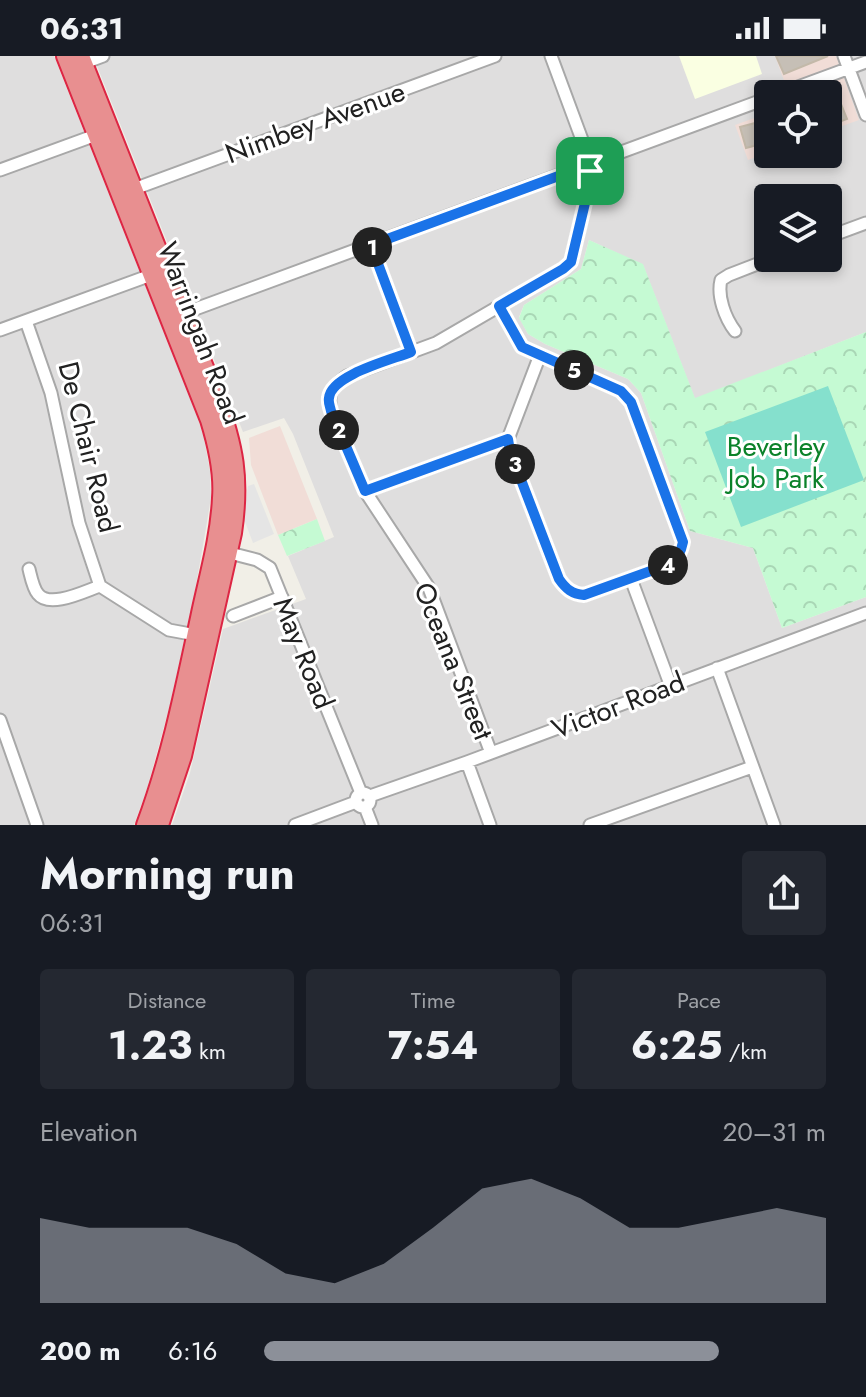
<!DOCTYPE html>
<html lang="en">
<head>
<meta charset="utf-8">
<style>
  body { margin:0; font-family:Jost,sans-serif; background:#242831; color:#f1f3f6; height:100vh; display:flex; flex-direction:column; font-size:30px; white-space:nowrap }
  * { box-sizing:border-box; margin:0 }
  p { font-size:26px; color:#9ea1a6 }
  .icon { flex:none; width:44px; height:44px; fill:none; stroke:currentColor; stroke-width:2; stroke-linecap:round; stroke-linejoin:round }
  .map { position:relative; height:769px; overflow:hidden }
  .drawer { display:flex; flex-direction:column; background:#171b24; flex:1 }
  .drawer>* { flex:none }
  .fabs { position:absolute; left:754px; top:24px; display:grid; gap:16px }
  .fabs a { display:grid; place-items:center; width:88px; height:88px; border-radius:8px; background:#171b24; box-shadow:0 4px 12px #0003; font-size:40px }
  .pin { position:absolute; display:grid; place-items:center; width:68px; height:68px; color:#fff; margin:-34px; border-radius:16px; box-shadow:0 4px 12px #0006 }
  .km { position:absolute; width:40px; height:40px; margin:-20px; border-radius:50%; background:#222; color:#fff; font-size:22px; line-height:40px; text-align:center }
  .round { display:grid; place-items:center; flex:none; width:84px; height:84px; border-radius:8px; background:#242831 }
  .head { display:flex; align-items:center; justify-content:space-between; height:136px; padding:0 40px }
  h1 { font-size:44px; font-weight:700; line-height:60px }
  .metrics { display:grid; grid-template-columns:repeat(3,1fr); gap:12px; height:136px; padding:8px 40px }
  .metrics div { display:grid; align-content:center; border-radius:8px; background:#242831; text-align:center }
  .metrics b { font-size:40px; font-weight:700 }
  .metrics small { font-size:22px; font-weight:400 }
  .metrics p { font-size:22px }
  .chart { height:224px; padding:16px 40px }
  .chart p { display:flex; justify-content:space-between }
  .chart svg { width:100%; height:144px; margin-top:8px; fill:#8c9099; opacity:.7 }
  ul { padding:0 40px; list-style:none; font-size:26px }
  li { display:grid; grid-template-columns:128px 96px 1fr; align-items:center; height:60px }
  li i { height:20px; border-radius:10px; background:#8c9099 }
  .status { display:flex; justify-content:space-between; align-items:center; height:56px; padding:0 40px; background:#171b24; direction:ltr }
  .status svg { height:22px; fill:currentColor }
  .map>svg:first-child { display:block }
  .residential { fill:#dfdede; fill-rule:evenodd }
  .commercial { fill:#f1ddd7 }
  .education { fill:#faffe2 }
  .park { fill:url(#park-crowns) }
  .pitch { fill:#85e0cd }
  .parking { fill:#e5e5e5 }
  .building { fill:#c6bfb6; stroke:#c3b9a9; stroke-width:2 }
  .lines { fill:none; stroke-linecap:round; stroke-linejoin:round }
  .minor-casing { stroke:#a8a8a8; stroke-width:15 }
  .highway-casing { stroke:#dd2644; stroke-width:20 }
  .minor { stroke:#fff; stroke-width:11 }
  .highway { stroke:#e88f90; stroke-width:16 }
  .route-casing { stroke:#fff; stroke-width:16 }
  .route { stroke:#1a73e8; stroke-width:10 }
  .labels { text-anchor:middle; stroke-width:6; stroke-linejoin:round; paint-order:stroke }
  .street-label { font-size:28px; fill:#212121; stroke:#fff }
  .park-label { font-size:28px; fill:#0b822a; stroke:#fff }
</style>
</head>
<body>
<div class="status"><b>06:31</b><svg viewBox="0 0 49 12"><path d="M0 12V9h3v3zM5 12V6h3v6zM10 12V3h3v9zM15 12V0h3v12zM26 1h20v11H26zM47 4h2v5h-2z"/></svg></div>
<div class="map">
<svg width="866" height="769" viewBox="0 0 866 769">
  <defs>
    <pattern id="park-crowns" width="20" height="18" patternUnits="userSpaceOnUse" patternTransform="scale(2)"><rect width="20" height="18" fill="#c5fad3"/><path d="M2 6a3 3 0 1 1 6 0M12 15a3 3 0 1 1 6 0" fill="none" stroke="#a9d6b5"/></pattern>
  </defs>
  <rect width="100%" height="100%" fill="#f1efe7"/>
  <path class="residential" d="M0,0H54L197,360L204,382L210,415L211,441L206,472L193,546L170,649L147,733L134,769H0Z
    M93,0H866V276L695,343L643,209L589,184L581,213L524,249L519,261L528,278L545,288L628,323L641,337L690,475L753,492L782,572L866,541V769H172L190,717L223,573L306,543L288,500L334,481L293,378L284,362L243,376ZM768,38H828V98H768ZM768,142H828V202H768Z"/>
  <path class="commercial" d="M775,0H836L859,64L828,75V38H789Z
    M768,57V97L748,104L735,69Z
    M280,370L317,463L278,479L251,409L249,382Z"/>
  <path class="education" d="M679,0H756L762,18L695,43Z"/>
  <path class="park" d="M589,184L643,208L695,342L866,276V541L782,572L753,492L690,475L641,337L628,323L545,288L528,278L519,262L524,249L581,213Z
    M317,463L325,485L287,500L278,479Z"/>
  <path class="pitch" d="M828,330L864,424L741,471L705,376Z"/>
  <path class="parking" d="M254,428L274,478L253,487L244,463L248,430Z"/>
  <path class="building" d="M776,0H828L784,18Z
    M837,38L847,63L828,70V41Z
    M755,67L761,88L746,92L740,71Z"/>
  <g class="lines">
    <defs>
      <path id="minor" d="M844,0L866,59
        M84,7L103,0
        M779,38L866,6
        M0,114L96,79
        M134,133L495,0
        M828,181L866,167
        M371,189L411,296
        M499,250L522,291L621,335L631,346L683,486C681,496 678,501 670,508L584,539C572,538 566,533 559,523L510,395L508,383L540,299
        M179,259L768,42
        M26,265L51,337L79,467L100,530
        M0,274L151,219
        M735,275C725,262 717,240 721,224L729,219L773,202
        M365,435L508,383
        M222,495L257,504L270,512L361,737
        M29,513C31,521 33,532 38,538C50,553 85,535 100,530L169,574L196,579
        M631,523L670,628
        M233,560L282,541
        M717,612L774,769
        M0,664L37,769
        M491,697L429,532L365,435L331,355C327,336 332,331 347,320L436,287L563,213L571,206L590,126L591,108L551,0
        M467,706L490,769
        M356 744a7 7 0 1 1 14 0a7 7 0 1 1-14 0Z
        M370,740L467,706L866,557
        M365,751L372,769
        M295,769L356,746
        M590,769L752,711"/>
      <path id="highway" d="M65,0L209,364C217,390 223,416 221,442C219,483 207,523 199,562C184,632 170,702 145,769
        M81,0L216,339C235,390 241,423 233,477L183,700L160,769"/>
    </defs>
    <use href="#minor" class="minor-casing"/>
    <use href="#highway" class="highway-casing"/>
    <use href="#minor" class="minor"/>
    <use href="#highway" class="highway"/>
  </g>
  <g class="lines">
    <defs>
      <path id="route" d="M591,108L590,126L571,206L563,213L499,250L522,291L621,335L631,346L683,486C681,496 678,501 670,508L584,539C572,538 566,533 559,523L510,395L508,383L365,435L331,355C330,350 328,346 329,342C331,319 391,304 411,296L371,189Z"/>
    </defs>
    <use href="#route" class="route-casing"/>
    <use href="#route" class="route"/>
  </g>
  <g class="labels">
    <g class="street-label">
      <text transform="translate(315 66) rotate(-20)" y="10">Nimbey Avenue</text>
      <text transform="translate(201 277) rotate(69)" y="10">Warringah Road</text>
      <text transform="translate(89 391) rotate(76)" y="10">De Chair Road</text>
      <text transform="translate(304 597) rotate(68)" y="10">May Road</text>
      <text transform="translate(454 605) rotate(68)" y="10">Oceana Street</text>
      <text transform="translate(618 649) rotate(-21)" y="10">Victor Road</text>
    </g>
    <g class="park-label">
      <text x="776" y="400">Beverley<tspan x="776" dy="32">Job Park</tspan></text>
    </g>
  </g>
</svg>
<div class="fabs">
<a><svg class="icon" aria-label="locate" viewBox="0 0 24 24"><circle cx="12" cy="12" r="6"/><path d="M12 2v4M12 18v4M2 12h4M18 12h4"/></svg></a>
<a><svg class="icon" aria-label="layers" viewBox="0 0 24 24"><path d="M12 4l9 5-9 5-9-5zM3 14l9 5 9-5"/></svg></a>
</div>
<div class="pin" style="left:590px;top:115px;background:#1e9e55"><svg class="icon" aria-label="arrive" viewBox="0 0 24 24"><path d="M6 21V4h12l-3 4 3 4H6"/></svg></div>
<b class="km" style="left:372px;top:191px">1</b>
<b class="km" style="left:339px;top:374px">2</b>
<b class="km" style="left:515px;top:408px">3</b>
<b class="km" style="left:668px;top:509px">4</b>
<b class="km" style="left:574px;top:314px">5</b>
</div>
<section class="drawer">
<div class="head"><div><h1>Morning run</h1><p>06:31</p></div><a class="round"><svg class="icon" aria-label="share" viewBox="0 0 24 24"><path d="M12 15V3M7 8l5-5 5 5M5 13v7h14v-7"/></svg></a></div>
<div class="metrics">
<div><p>Distance</p><b>1.23<small> km</small></b></div>
<div><p>Time</p><b>7:54</b></div>
<div><p>Pace</p><b>6:25<small> /km</small></b></div>
</div>
<div class="chart"><p><span>Elevation</span>20–31 m</p>
<svg viewBox="0 0 160 44" preserveAspectRatio="none"><path d="M0 44V18L10 21L20 21L30 21L40 26L50 35L60 38L70 32L80 21L90 9L100 6L110 12L120 21L130 21L140 18L150 15L160 18V44z"/></svg>
</div>
<ul>
<li><b>200 m</b>6:16<i style="width:81%"></i></li>
</ul>
</section>
</body>
</html>
